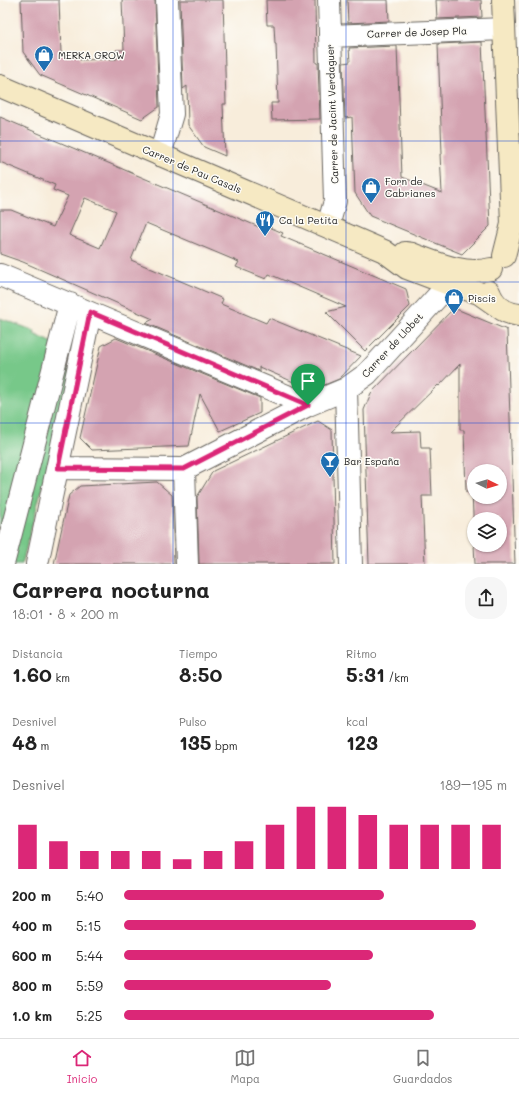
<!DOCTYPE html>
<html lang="es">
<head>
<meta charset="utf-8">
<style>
  body { margin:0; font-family:Mali,sans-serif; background:#f6f6f6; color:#222; height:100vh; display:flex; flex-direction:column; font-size:15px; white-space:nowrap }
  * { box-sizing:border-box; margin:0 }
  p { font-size:13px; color:#767676 }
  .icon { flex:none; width:22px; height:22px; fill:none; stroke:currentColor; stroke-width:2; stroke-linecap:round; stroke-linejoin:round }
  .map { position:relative; height:564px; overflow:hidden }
  .side { display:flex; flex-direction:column; background:#fff; flex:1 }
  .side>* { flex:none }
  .needle { width:26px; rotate:95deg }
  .fabs { position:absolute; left:467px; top:464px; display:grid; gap:8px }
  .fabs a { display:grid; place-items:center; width:40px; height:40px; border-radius:50%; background:#fff; box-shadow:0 1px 3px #0004; font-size:20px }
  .pin { position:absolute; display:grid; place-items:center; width:34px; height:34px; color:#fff; margin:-41px -17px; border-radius:50% 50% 50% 0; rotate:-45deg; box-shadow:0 0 4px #0007 }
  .pin .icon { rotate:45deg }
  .round { display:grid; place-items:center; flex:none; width:42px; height:42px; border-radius:16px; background:#f6f6f6 }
  .headline { display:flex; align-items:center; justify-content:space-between; height:68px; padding:0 12px }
  h1 { font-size:22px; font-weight:700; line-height:30px }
  .stats { display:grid; grid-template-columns:repeat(3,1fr); gap:6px; height:68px; padding:4px 12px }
  .stats div { display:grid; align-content:center }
  .stats b { font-size:20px; font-weight:700 }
  .stats small { font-size:11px; font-weight:400 }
  .stats p { font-size:11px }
  .chart { height:112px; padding:8px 12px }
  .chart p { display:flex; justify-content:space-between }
  .chart svg { width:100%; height:72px; margin-top:4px; stroke:#db2777; stroke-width:6 }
  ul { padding:0 12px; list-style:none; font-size:13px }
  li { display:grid; grid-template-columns:64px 48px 1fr; align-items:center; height:30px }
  li i { height:10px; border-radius:5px; background:#db2777 }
  .tabs { display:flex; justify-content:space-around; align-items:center; height:56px; border-top:1px solid #e0e0e0; background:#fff; font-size:11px; color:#767676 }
  .tabs a { display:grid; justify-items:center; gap:2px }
  .tabs .active { color:#db2777 }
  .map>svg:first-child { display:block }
  .green { fill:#77c889; stroke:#4a7252 }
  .building { fill:#d4a3b1; fill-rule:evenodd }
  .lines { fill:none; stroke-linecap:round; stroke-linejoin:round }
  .street-casing { stroke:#69655f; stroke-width:24 }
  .secondary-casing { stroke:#69655f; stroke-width:24 }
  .street { stroke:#fff; stroke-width:22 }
  .secondary { stroke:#f6e9c3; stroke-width:22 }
  .route-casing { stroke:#fff; stroke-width:8 }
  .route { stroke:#db2777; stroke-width:5 }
  .grid { fill:none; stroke:#1d4ed8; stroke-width:1; stroke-opacity:0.55 }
  .labels { text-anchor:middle; stroke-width:3; stroke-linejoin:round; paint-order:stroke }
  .street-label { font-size:10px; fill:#1c1c1c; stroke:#fdfcf7 }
  .poi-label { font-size:10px; fill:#1c1c1c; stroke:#fdfcf7; text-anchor:start }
</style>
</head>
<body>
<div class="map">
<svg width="519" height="564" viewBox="0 0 519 564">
  <rect width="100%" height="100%" fill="#fdfcf7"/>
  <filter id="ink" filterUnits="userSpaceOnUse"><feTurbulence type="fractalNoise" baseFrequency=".025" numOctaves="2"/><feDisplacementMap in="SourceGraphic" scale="8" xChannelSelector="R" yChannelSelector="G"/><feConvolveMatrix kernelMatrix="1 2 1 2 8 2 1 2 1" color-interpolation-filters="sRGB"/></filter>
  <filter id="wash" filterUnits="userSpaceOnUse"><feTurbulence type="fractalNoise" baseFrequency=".012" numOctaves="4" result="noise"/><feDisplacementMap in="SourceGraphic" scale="16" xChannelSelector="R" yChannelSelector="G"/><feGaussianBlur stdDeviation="0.9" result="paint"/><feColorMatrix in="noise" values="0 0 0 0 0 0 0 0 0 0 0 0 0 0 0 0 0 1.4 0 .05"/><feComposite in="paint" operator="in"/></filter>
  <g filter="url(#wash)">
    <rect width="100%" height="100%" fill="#f8eddb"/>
    <path class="green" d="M0,318L35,331L34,334L77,354L22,564H0Z"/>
    <g id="blocks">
      <path class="building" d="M21,0H59L61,53L79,52L80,60L117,59L116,50H124L122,0H155L159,107L142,119L40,75L23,52Z
        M180,0H223L226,104H223L225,156L204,147L188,125L187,86L183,89Z
        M266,0H315L316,63H318L320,119L272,120L271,103H278L276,44H275L274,25H267Z
        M347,0H388L389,21L348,23Z
        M436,0H481L482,17L437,19Z
        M482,42L490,226L462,254L370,216L355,193L352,117L345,118L343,63L350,62L349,48L397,46L402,177L442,193L440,154H442L438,44Z
        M0,117L259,227L260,223L283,233L281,236L406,289L410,306L365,351L326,312L346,307L269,274L266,279L236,267L239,262L146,223L131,260L223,299L221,304L266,323L269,318L361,356L339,379L312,390L259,367V371L146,323L153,319L23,262L0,254V210H11L53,227L68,196L53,190L55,185L0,162ZM85,198L116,211L100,248L69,235Z
        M454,308L507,330L515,564H475L474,545H500V519H474V536L472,492H466L464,430H460V364L439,386L438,385L390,432L420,431L421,448H430L432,496H422L425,564H369L364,410L371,393ZM474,471H500V497H474Z
        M116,338L260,398V413L220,431L200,394L189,446L92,450L80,438L101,346Z
        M318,421L332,430L335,564H199L197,497L213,471Z
        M157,482L172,495L174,564H54L69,495L80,486Z"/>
    </g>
  </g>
  <g filter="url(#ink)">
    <use href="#blocks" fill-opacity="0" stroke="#69655f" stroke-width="1"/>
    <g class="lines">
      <defs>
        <path id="street" d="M330,36L504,29
          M160,155L172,114L167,0
          M328,226L335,201L329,0
          M0,275L308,405
          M346,389L351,564
          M58,468L184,469L308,405L346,389L367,374L449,284
          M184,469L187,564
          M3,564L70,304
          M37,564L90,313"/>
        <path id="secondary" d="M503,0L512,224L504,256
          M0,86L384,251L407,268L449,284L479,293L496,305
          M405,253L412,254C437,263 464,276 491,269
          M489,292C494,306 504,313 519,315"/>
      </defs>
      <use href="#street" class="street-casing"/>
      <use href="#secondary" class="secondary-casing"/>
      <use href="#street" class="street"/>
      <use href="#secondary" class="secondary"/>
    </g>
  </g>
  <g class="lines" filter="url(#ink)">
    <defs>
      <path id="route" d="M90,312L308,405L184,469L58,468Z"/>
    </defs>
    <use href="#route" class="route-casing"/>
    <use href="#route" class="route"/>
  </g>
  <path class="grid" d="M173,0V564M346,0V564M0,141H519M0,282H519M0,423H519"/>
  <defs>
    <symbol id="shop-pin" viewBox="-11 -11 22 30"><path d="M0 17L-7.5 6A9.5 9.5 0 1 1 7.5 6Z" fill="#1f6fb2" stroke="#fdfcf7"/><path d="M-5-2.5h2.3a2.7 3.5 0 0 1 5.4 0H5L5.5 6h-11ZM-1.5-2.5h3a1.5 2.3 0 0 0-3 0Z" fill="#fff"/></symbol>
    <symbol id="restaurant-pin" viewBox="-11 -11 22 30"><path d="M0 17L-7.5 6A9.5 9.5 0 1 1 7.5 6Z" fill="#1f6fb2" stroke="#fdfcf7"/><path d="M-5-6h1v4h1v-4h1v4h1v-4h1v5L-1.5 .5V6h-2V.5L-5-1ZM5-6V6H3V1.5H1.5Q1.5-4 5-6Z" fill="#fff"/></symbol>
    <symbol id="bar-pin" viewBox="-11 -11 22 30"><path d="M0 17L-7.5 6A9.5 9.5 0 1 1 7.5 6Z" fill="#1f6fb2" stroke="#fdfcf7"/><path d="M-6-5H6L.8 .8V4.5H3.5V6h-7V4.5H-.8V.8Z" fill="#fff"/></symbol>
  </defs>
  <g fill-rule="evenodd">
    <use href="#shop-pin" x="33" y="44" width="22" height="30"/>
    <use href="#shop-pin" x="360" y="176" width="22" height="30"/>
    <use href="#restaurant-pin" x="254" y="209" width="22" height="30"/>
    <use href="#shop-pin" x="443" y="287" width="22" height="30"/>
    <use href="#bar-pin" x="319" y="450" width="22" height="30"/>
  </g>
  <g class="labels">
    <g class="street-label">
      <text transform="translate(417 32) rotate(-2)" y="4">Carrer de Josep Pla</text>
      <text transform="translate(332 114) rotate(-92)" y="4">Carrer de Jacint Verdaguer</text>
      <text transform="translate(192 169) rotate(23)" y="4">Carrer de Pau Casals</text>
      <text transform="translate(392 345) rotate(-47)" y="4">Carrer de Llobet</text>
    </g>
    <g class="poi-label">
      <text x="58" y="59">MERKA GROW</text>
      <text x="385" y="185">Forn de<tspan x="385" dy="12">Cabrianes</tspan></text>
      <text x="279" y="224">Ca la Petita</text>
      <text x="468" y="302">Piscis</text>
      <text x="344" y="465">Bar España</text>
    </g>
  </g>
</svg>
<div class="fabs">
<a><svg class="needle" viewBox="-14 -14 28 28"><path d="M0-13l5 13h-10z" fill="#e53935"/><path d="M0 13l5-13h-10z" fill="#767676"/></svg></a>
<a><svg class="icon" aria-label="layers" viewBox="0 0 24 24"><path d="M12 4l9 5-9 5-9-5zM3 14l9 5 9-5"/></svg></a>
</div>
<div class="pin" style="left:308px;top:405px;background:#1e9e55"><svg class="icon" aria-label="arrive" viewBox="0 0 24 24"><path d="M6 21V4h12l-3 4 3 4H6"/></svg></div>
</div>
<section class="side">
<div class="headline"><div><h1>Carrera nocturna</h1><p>18:01 · 8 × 200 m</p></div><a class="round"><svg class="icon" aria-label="share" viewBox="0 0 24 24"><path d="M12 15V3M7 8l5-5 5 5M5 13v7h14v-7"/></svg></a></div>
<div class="stats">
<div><p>Distancia</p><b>1.60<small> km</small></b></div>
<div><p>Tiempo</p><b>8:50</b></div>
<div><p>Ritmo</p><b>5:31<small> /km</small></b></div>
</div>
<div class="stats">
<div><p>Desnivel</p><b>48<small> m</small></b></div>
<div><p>Pulso</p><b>135<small> bpm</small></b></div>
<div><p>kcal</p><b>123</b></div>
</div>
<div class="chart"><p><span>Desnivel</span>189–195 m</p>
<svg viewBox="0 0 160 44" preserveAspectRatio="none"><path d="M5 44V17M15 44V27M25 44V33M35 44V33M45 44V33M55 44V38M65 44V33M75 44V27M85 44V17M95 44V6M105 44V6M115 44V11M125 44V17M135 44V17M145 44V17M155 44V17"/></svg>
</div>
<ul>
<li><b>200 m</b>5:40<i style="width:68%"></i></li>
<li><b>400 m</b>5:15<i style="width:92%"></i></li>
<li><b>600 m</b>5:44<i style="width:65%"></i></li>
<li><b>800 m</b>5:59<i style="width:54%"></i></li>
<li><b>1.0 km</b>5:25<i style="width:81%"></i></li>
</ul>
</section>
<nav class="tabs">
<a class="active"><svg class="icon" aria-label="home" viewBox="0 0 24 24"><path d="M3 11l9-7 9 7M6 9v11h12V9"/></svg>Inicio</a>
<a><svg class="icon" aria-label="map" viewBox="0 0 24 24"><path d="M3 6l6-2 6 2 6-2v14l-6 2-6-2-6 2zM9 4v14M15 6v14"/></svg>Mapa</a>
<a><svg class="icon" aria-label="saved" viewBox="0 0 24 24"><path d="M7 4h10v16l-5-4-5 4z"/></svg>Guardados</a>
</nav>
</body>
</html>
